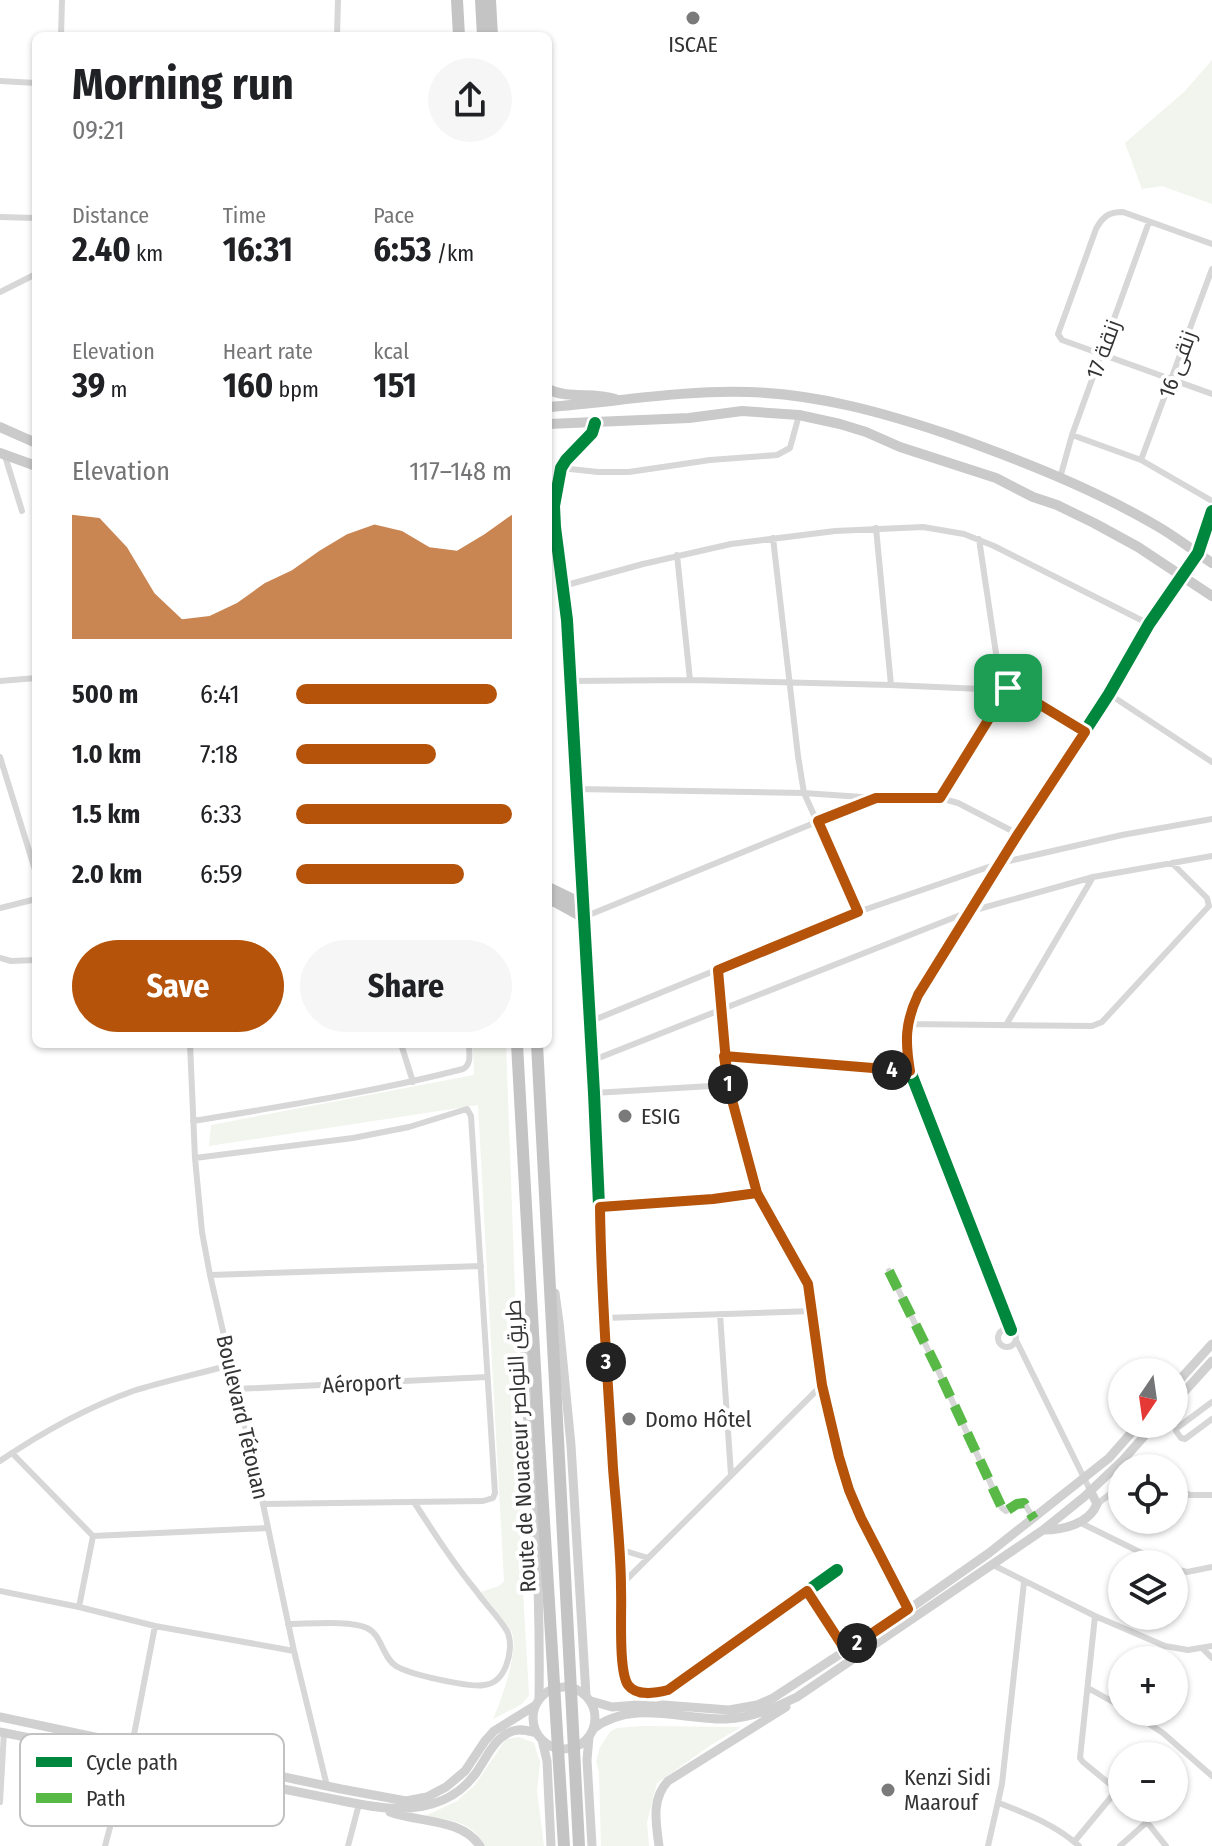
<!DOCTYPE html>
<html lang="en">
<head>
<meta charset="utf-8">
<style>
  body { margin:0; font-family:"Fira Sans Condensed",Cairo,sans-serif; background:#f6f6f6; color:#202124; height:100vh; display:flex; flex-direction:column; font-size:30px; white-space:nowrap }
  * { box-sizing:border-box; margin:0 }
  p { font-size:26px; color:#757577 }
  .icon { flex:none; width:44px; height:44px; fill:none; stroke:currentColor; stroke-width:2; stroke-linecap:round; stroke-linejoin:round }
  .map { position:relative; flex:1; overflow:hidden }
  .panel { position:absolute; left:32px; top:32px; width:520px; height:1016px; display:flex; flex-direction:column; background:#fff; border-radius:12px; box-shadow:0 2px 6px #0004 }
  .panel>* { flex:none }
  .needle { width:52px; rotate:193deg }
  .buttons { position:absolute; left:1108px; top:1358px; display:grid; gap:16px }
  .buttons a { display:grid; place-items:center; width:80px; height:80px; border-radius:50%; background:#fff; box-shadow:0 2px 6px #0004; font-size:40px }
  .pin { position:absolute; display:grid; place-items:center; width:68px; height:68px; color:#fff; margin:-34px; border-radius:16px; box-shadow:0 4px 12px #0006 }
  .km { position:absolute; width:40px; height:40px; margin:-20px; border-radius:50%; background:#222; color:#fff; font-size:22px; line-height:40px; text-align:center }
  .round { display:grid; place-items:center; flex:none; width:84px; height:84px; border-radius:42px; background:#f6f6f6 }
  .headline { display:flex; align-items:center; justify-content:space-between; height:136px; padding:0 40px }
  h1 { font-size:44px; font-weight:700; line-height:60px }
  .stats { display:grid; grid-template-columns:repeat(3,1fr); gap:12px; height:136px; padding:8px 40px }
  .stats div { display:grid; align-content:center }
  .stats b { font-size:34px; font-weight:700 }
  .stats small { font-size:22px; font-weight:400 }
  .stats p { font-size:22px }
  .chart { height:224px; padding:16px 40px }
  .chart p { display:flex; justify-content:space-between }
  .chart svg { width:100%; height:144px; margin-top:8px; fill:#b45309; opacity:.7 }
  .action { display:flex; gap:16px; margin-top:auto; padding:16px 40px }
  .action a { flex:1; height:92px; border-radius:48px; background:#b45309; color:#fff; font-size:32px; font-weight:700; line-height:92px; text-align:center }
  .action a+a { background:#f6f6f6; color:#202124 }
  ul { padding:0 40px; list-style:none; font-size:26px }
  li { display:grid; grid-template-columns:128px 96px 1fr; align-items:center; height:60px }
  li i { height:20px; border-radius:10px; background:#b45309 }
  .map>svg:first-child { display:block }
  .green { fill:#f1f5ed }
  .lines { fill:none; stroke-linecap:round; stroke-linejoin:round }
  .street { stroke:#d7d7d7; stroke-width:6 }
  .secondary { stroke:#d0d0d0; stroke-width:9 }
  .primary { stroke:#cacaca; stroke-width:10 }
  .highway { stroke:#c4c4c4; stroke-width:12 }
  .highway-bridge { stroke:#c4c4c4; stroke-width:12 }
  .quiet { stroke:#58b947; stroke-width:10; stroke-dasharray:20 10; stroke-linecap:butt }
  .cycleway-casing { stroke:#fff; stroke-width:17 }
  .cycleway { stroke:#00873e; stroke-width:12 }
  .route-casing { stroke:#fff; stroke-width:16 }
  .route { stroke:#b45309; stroke-width:10 }
  .poi-dot { fill:#7a7a7a; stroke:#fff; stroke-width:3 }
  .labels { text-anchor:middle; stroke-width:8; stroke-linejoin:round; paint-order:stroke }
  .poi-label { font-size:22px; fill:#333; stroke:#fff; text-anchor:start }
  .street-label { font-size:22px; fill:#333; stroke:#fff }
  .key { fill:#fff; stroke:#c2c2c2; stroke-width:2 }
  .key-label { font-size:22px; fill:#333 }
</style>
</head>
<body>
<div class="map">
<svg width="1212" height="1846" viewBox="0 0 1212 1846">
  <rect width="100%" height="100%" fill="#fff"/>
  <path class="green" d="M1212,60V204L1162,186L1142,189L1125,143L1184,92Z
    M473,1044H506L517,1345L521,1556L529,1695L522,1704L493,1719C501,1701 519,1651 512,1633C509,1625 488,1601 481,1592L499,1586L504,1581L478,1105L209,1146L211,1125L474,1075Z
    M643,1726L741,1727L711,1745L657,1783L647,1822L649,1846H601L599,1772L596,1761L600,1747L610,1732L617,1728Z
    M519,1737L534,1743L540,1762L537,1791L544,1846H484C473,1821 450,1820 425,1816L457,1801L475,1785L506,1739Z"/>
  <g class="lines">
    <path class="street" d="M61,36L62,0
      M337,36L338,0
      M0,81L36,83
      M0,217L36,218
      M1212,244L1123,212C1109,212 1103,216 1096,229L1058,334L1062,340L1212,394
      M0,292L36,274
      M1072,435L1141,460L1212,501
      M5,456L22,511
      M1141,460L1212,269
      M561,468L598,472H629L710,460L777,455L790,448L799,415
      M1060,478L1072,435L1149,222
      M876,528L891,685
      M773,538L798,756L804,793L858,912
      M979,539L1001,687
      M677,555L690,680
      M563,586L643,564L731,544L835,531L923,527L964,534L994,546L1149,624
      M0,681L36,678
      M570,681L690,680L891,685L981,689L1001,687L1019,692L1085,732
      M1109,694L1212,762
      M0,757L36,873
      M576,789L804,793L876,798H940L958,803L1018,834
      M940,798L1008,688
      M583,905L567,620L555,527L554,506L561,468L566,460L592,433L595,423
      M0,908L36,899
      M584,916C594,1116 603,1316 617,1516C618,1540 621,1565 621,1589C622,1611 618,1661 626,1680C632,1698 653,1693 668,1690L837,1570
      M584,917L873,799
      M0,958L11,961L36,960
      M718,970L728,1085L757,1193L808,1284L813,1311L822,1385L839,1457L849,1490L861,1518L908,1609
      M589,1022L858,912L1000,863L1122,835L1212,819
      M907,1024L1092,1026L1102,1022L1209,906L1207,898L1172,863
      M1006,1025L1093,877
      M190,1044L195,1158L202,1232L210,1275L263,1504L294,1651L327,1786
      M401,1044L413,1082
      M724,1056L910,1071
      M591,1061L968,912L1093,877L1212,856
      M594,1093L728,1085
      M193,1121C284,1106 374,1092 463,1069C472,1064 469,1053 469,1044
      M195,1158L353,1138L409,1127L467,1109L471,1116L495,1493L493,1498L483,1501L263,1504
      M600,1207L713,1199L757,1193
      M889,1271L936,1366L1002,1508L1006,1511L1017,1504L1024,1503L1034,1519
      M210,1275L481,1266
      M720,1314L731,1475
      M604,1318L813,1311
      M998 1338a9 9 0 1 1 18 0a9 9 0 1 1-18 0Z
      M1011,1330L910,1071L906,1050L907,1024L918,995L1018,834L1109,694L1149,624L1198,553L1212,511
      M1016,1340L1090,1490
      M237,1389L487,1377
      M1212,1402L1177,1428L1176,1431L1181,1438L1185,1439L1212,1419
      M12,1453L93,1536L268,1528
      M0,1461C41,1433 86,1408 133,1391C165,1381 198,1374 230,1365
      M1174,1488L1190,1495H1212
      M1097,1504L1122,1485
      M1079,1522L1164,1564
      M619,1549L648,1558
      M993,1565L1095,1616L1165,1646L1188,1650L1212,1646
      M1174,1569L1187,1572L1212,1567
      M621,1585L822,1385
      M0,1591L79,1607L155,1626L294,1651
      M807,1591L846,1651
      M79,1607L93,1536
      M1095,1616L1080,1758L1083,1762L1122,1794
      M288,1624C308,1624 351,1620 367,1628C382,1635 382,1657 396,1666C408,1674 470,1688 484,1685C496,1684 502,1676 506,1666C510,1656 512,1641 507,1631C499,1617 486,1605 477,1592C454,1564 434,1533 414,1502
      M1202,1648L1212,1658
      M1088,1688L1122,1707
      M1131,1712L1163,1733L1212,1776
      M0,1802L4,1732
      M999,1803C1027,1814 1056,1825 1079,1846
      M1136,1808L1166,1846
      M1074,1842L1117,1790
      M105,1846L132,1745L155,1626
      M348,1846L359,1804
      M988,1846L1002,1784L1024,1582
      M1120,1846L1148,1821"/>
    <path class="secondary" d="M555,1293L559,1322L571,1445L586,1695
      M527,1307C521,1368 529,1430 533,1491C538,1561 540,1630 539,1700
      M1174,1386L1212,1344
      M1174,1403L1212,1361
      M1043,1530C1063,1530 1089,1524 1097,1504L1090,1490
      M533 1718a31 31 0 1 1 62 0a31 31 0 1 1-62 0Z
      M591,1701L612,1707L650,1704L729,1710L757,1705L773,1698L912,1607L989,1553L1109,1458L1139,1424
      M0,1717L341,1789L406,1801L427,1797L446,1787L465,1771L485,1741L494,1731L536,1705
      M593,1729C632,1699 682,1720 726,1719C752,1718 774,1708 797,1697L1043,1530L1084,1497L1123,1460L1155,1424
      M0,1732L338,1800C373,1807 409,1815 443,1800C457,1794 468,1784 476,1773C486,1759 495,1736 513,1731C521,1728 529,1731 537,1733
      M589,1737L587,1760L592,1846
      M542,1740L547,1761L551,1846
      M390,1812C420,1823 461,1818 480,1846
      M659,1846C656,1823 651,1799 668,1781L786,1707"/>
    <path class="primary" d="M548,389C569,400 593,391 615,399
      M548,407C615,402 681,390 748,392C818,394 885,413 950,435C1020,460 1092,488 1157,526C1176,537 1194,551 1212,563
      M548,424L689,418L742,411L799,415L840,424L866,432L900,447L996,478L1033,497L1057,505L1094,523L1138,547L1212,596
      M0,427L36,443
      M0,453L36,466"/>
    <path class="highway" d="M457,0L459,36
      M481,0L483,36
      M490,0L492,36
      M548,888L583,905
      M548,900L555,901L584,917
      M517,1044L539,1440
      M537,1044L558,1439"/>
    <path class="highway-bridge" d="M558,1439L579,1846
      M539,1440L564,1846"/>
    <path class="quiet" d="M889,1271L936,1366L1002,1508L1006,1511L1017,1504L1024,1503L1034,1519"/>
    <defs>
      <path id="cycleway" d="M595,423L592,433L566,460L561,468L554,506L555,527L567,620L594,1093L604,1318L621,1585L624,1676L627,1683L632,1689L637,1692L656,1693L668,1690L837,1570
        M1011,1330L910,1071L906,1050L907,1024L918,995L1018,834L1109,694L1149,624L1198,553L1212,511"/>
    </defs>
    <use href="#cycleway" class="cycleway-casing"/>
    <use href="#cycleway" class="cycleway"/>
  </g>
  <g class="lines">
    <defs>
      <path id="route" d="M1008,688L940,798H876L818,821L858,912L718,970L728,1085L757,1193L808,1284L822,1385L839,1457L849,1490L861,1518L908,1609L846,1651L807,1591L668,1690C656,1693 637,1697 628,1685C618,1670 622,1610 621,1589C621,1549 616,1508 613,1468C608,1381 601,1294 600,1207L713,1199L757,1193L728,1085L724,1056L910,1071C905,1041 905,1023 918,995L1018,834L1085,732L1019,692L1008,688"/>
    </defs>
    <use href="#route" class="route-casing"/>
    <use href="#route" class="route"/>
  </g>
  <g class="poi-dot">
    <circle cx="693" cy="18" r="8"/>
    <circle cx="625" cy="1116" r="8"/>
    <circle cx="629" cy="1419" r="8"/>
    <circle cx="888" cy="1790" r="8"/>
  </g>
  <g class="labels">
    <g class="poi-label">
      <text x="693" y="52" text-anchor="middle">ISCAE</text>
      <text x="641" y="1124">ESIG</text>
      <text x="645" y="1427">Domo Hôtel</text>
      <text x="904" y="1785">Kenzi Sidi<tspan x="904" dy="25">Maarouf</tspan></text>
    </g>
    <g class="street-label">
      <text transform="translate(1103 349) rotate(-70)" y="8">زنقة 17</text>
      <text transform="translate(1177 364) rotate(-70)" y="8">زنقى 16</text>
      <text transform="translate(362 1383) rotate(-3)" y="8">Aéroport</text>
      <text transform="translate(243 1417) rotate(77)" y="8">Boulevard Tétouan</text>
      <text transform="translate(520 1446) rotate(-93)" y="8">Route de Nouaceur طريق النواصر</text>
    </g>
  </g>
  <rect x="20" y="1734" width="264" height="92" rx="12" class="key"/>
  <rect x="36" y="1757" width="36" height="10" fill="#00873e"/>
  <rect x="36" y="1793" width="36" height="10" fill="#58b947"/>
  <g class="key-label">
    <text x="86" y="1770">Cycle path</text>
    <text x="86" y="1806">Path</text>
  </g>
</svg>
<div class="buttons">
<a><svg class="needle" viewBox="-14 -14 28 28"><path d="M0-13l5 13h-10z" fill="#e53935"/><path d="M0 13l5-13h-10z" fill="#757577"/></svg></a>
<a><svg class="icon" aria-label="locate" viewBox="0 0 24 24"><circle cx="12" cy="12" r="6"/><path d="M12 2v4M12 18v4M2 12h4M18 12h4"/></svg></a>
<a><svg class="icon" aria-label="layers" viewBox="0 0 24 24"><path d="M12 4l9 5-9 5-9-5zM3 14l9 5 9-5"/></svg></a>
<a>+</a>
<a>−</a>
</div>
<div class="pin" style="left:1008px;top:688px;background:#1e9e55"><svg class="icon" aria-label="arrive" viewBox="0 0 24 24"><path d="M6 21V4h12l-3 4 3 4H6"/></svg></div>
<b class="km" style="left:728px;top:1084px">1</b>
<b class="km" style="left:857px;top:1643px">2</b>
<b class="km" style="left:606px;top:1362px">3</b>
<b class="km" style="left:892px;top:1070px">4</b>
<section class="panel">
<div class="headline"><div><h1>Morning run</h1><p>09:21</p></div><a class="round"><svg class="icon" aria-label="share" viewBox="0 0 24 24"><path d="M12 15V3M7 8l5-5 5 5M5 13v7h14v-7"/></svg></a></div>
<div class="stats">
<div><p>Distance</p><b>2.40<small> km</small></b></div>
<div><p>Time</p><b>16:31</b></div>
<div><p>Pace</p><b>6:53<small> /km</small></b></div>
</div>
<div class="stats">
<div><p>Elevation</p><b>39<small> m</small></b></div>
<div><p>Heart rate</p><b>160<small> bpm</small></b></div>
<div><p>kcal</p><b>151</b></div>
</div>
<div class="chart"><p><span>Elevation</span>117–148 m</p>
<svg viewBox="0 0 160 44" preserveAspectRatio="none"><path d="M0 44V6L10 7L20 16L30 30L40 38L50 37L60 33L70 27L80 23L90 17L100 12L110 9L120 11L130 16L140 17L150 12L160 6V44z"/></svg>
</div>
<ul>
<li><b>500 m</b>6:41<i style="width:93%"></i></li>
<li><b>1.0 km</b>7:18<i style="width:65%"></i></li>
<li><b>1.5 km</b>6:33<i style="width:100%"></i></li>
<li><b>2.0 km</b>6:59<i style="width:78%"></i></li>
</ul>
<div class="action"><a>Save</a><a>Share</a></div>
</section>
</div>
</body>
</html>
